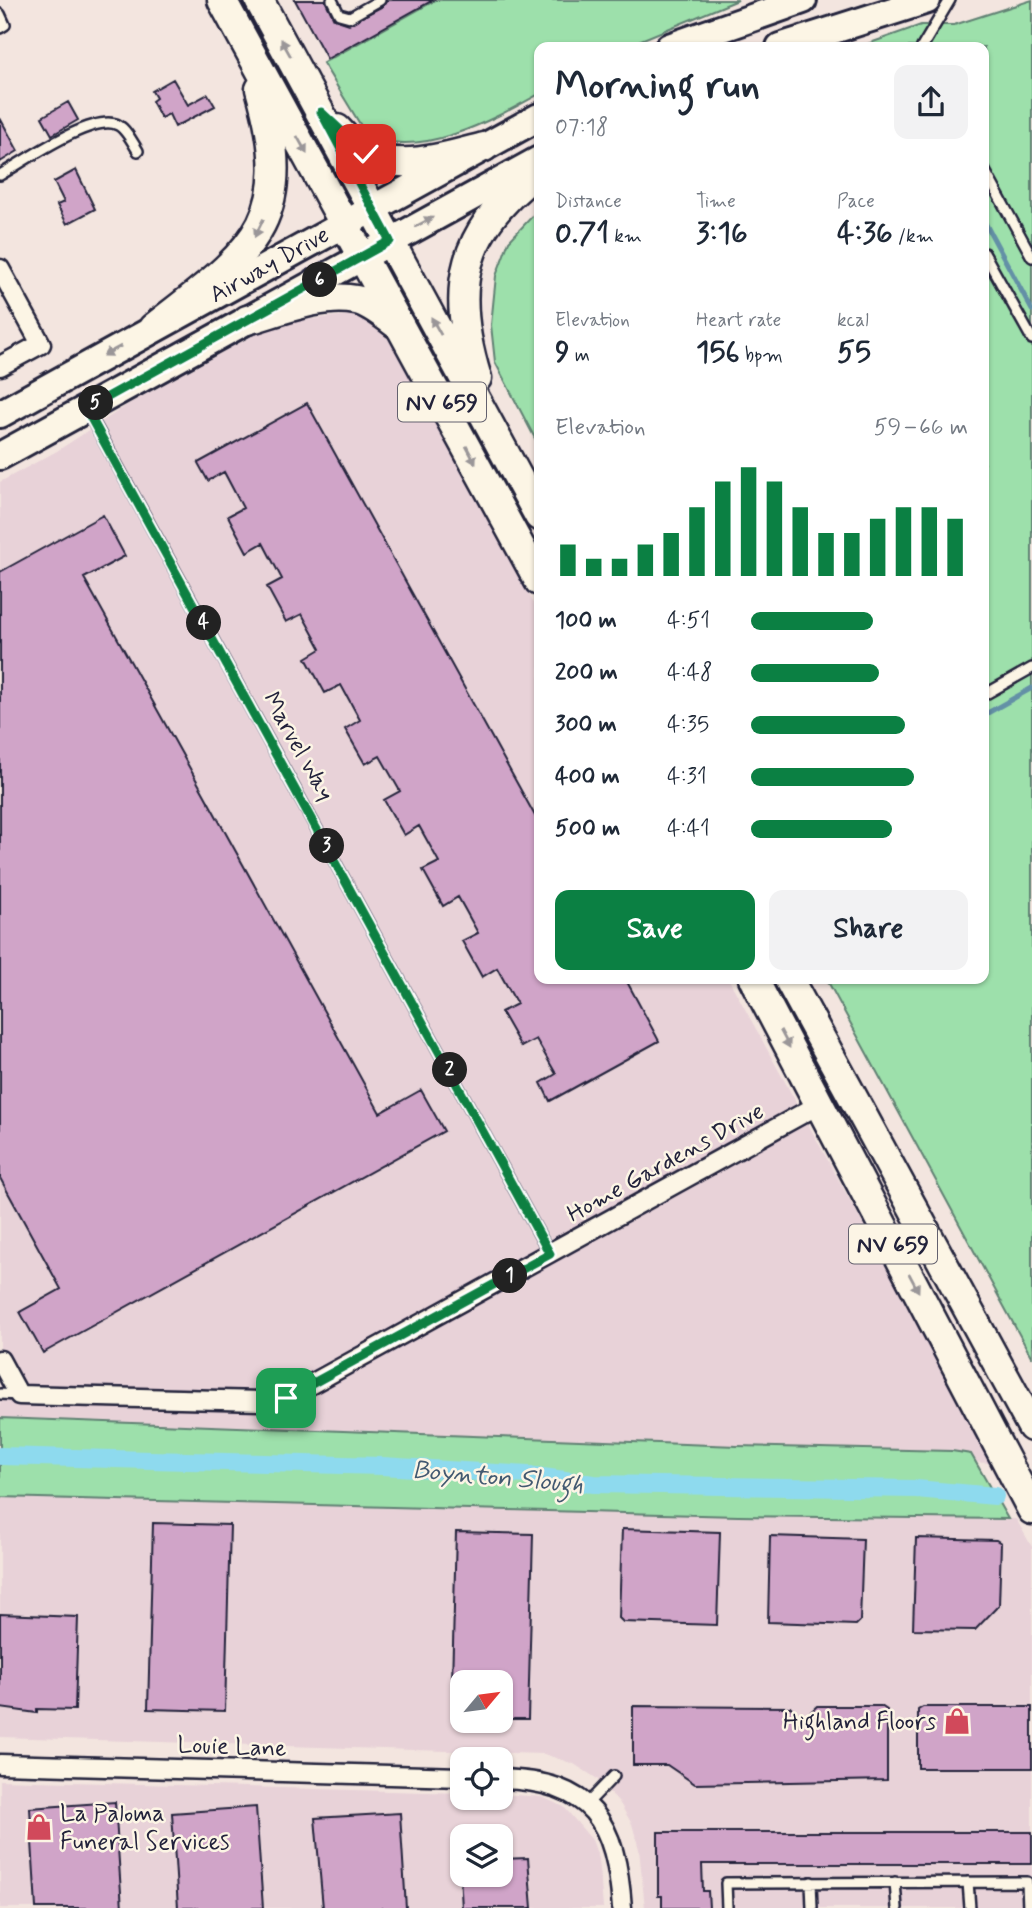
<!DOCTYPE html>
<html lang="en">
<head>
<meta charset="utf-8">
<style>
  body { margin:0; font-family:Mynerve,sans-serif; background:#f2f2f3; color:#1f2937; height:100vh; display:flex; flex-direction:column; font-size:26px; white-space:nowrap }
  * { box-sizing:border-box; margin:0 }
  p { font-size:23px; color:#747a83 }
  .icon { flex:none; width:38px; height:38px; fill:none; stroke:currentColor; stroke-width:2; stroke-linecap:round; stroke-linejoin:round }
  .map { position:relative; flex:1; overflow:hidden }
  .drawer { position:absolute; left:534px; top:42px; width:455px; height:942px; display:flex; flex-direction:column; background:#fff; border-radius:14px; box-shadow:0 2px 5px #0004 }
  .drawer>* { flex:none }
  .needle { width:46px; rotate:61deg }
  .tools { position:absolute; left:450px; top:1670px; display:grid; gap:14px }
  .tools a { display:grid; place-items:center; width:63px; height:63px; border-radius:14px; background:#fff; box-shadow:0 2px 5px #0004; font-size:35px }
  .pin { position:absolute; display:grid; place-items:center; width:60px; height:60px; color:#fff; margin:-30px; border-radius:14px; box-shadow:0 4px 10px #0006 }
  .km { position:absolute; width:35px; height:35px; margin:-18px; border-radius:50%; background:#222; color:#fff; font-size:19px; line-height:35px; text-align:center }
  .round { display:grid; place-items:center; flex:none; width:74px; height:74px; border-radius:14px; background:#f2f2f3 }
  .summary { display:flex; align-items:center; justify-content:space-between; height:119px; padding:0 21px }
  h1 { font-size:38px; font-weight:700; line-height:52px }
  .figures { display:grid; grid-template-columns:repeat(3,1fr); gap:10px; height:119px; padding:7px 21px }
  .figures div { display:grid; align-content:center }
  .figures b { font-size:30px; font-weight:700 }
  .figures small { font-size:19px; font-weight:400 }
  .figures p { font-size:19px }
  .chart { height:196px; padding:14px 21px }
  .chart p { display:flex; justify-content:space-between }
  .chart svg { width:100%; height:126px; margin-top:7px; stroke:#0b8043; stroke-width:6 }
  .button { display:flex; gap:14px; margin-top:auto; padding:14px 21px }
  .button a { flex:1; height:80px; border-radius:14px; background:#0b8043; color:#fff; font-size:28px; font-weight:700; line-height:80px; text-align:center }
  .button a+a { background:#f2f2f3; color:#1f2937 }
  ul { padding:0 21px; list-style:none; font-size:23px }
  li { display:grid; grid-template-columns:112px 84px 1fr; align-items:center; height:52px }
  li i { height:18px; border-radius:9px; background:#0b8043 }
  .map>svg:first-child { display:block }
  .built { fill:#e8d2d8; fill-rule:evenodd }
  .green { fill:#9de0ab; stroke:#608173; stroke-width:2 }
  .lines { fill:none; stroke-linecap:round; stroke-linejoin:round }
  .stream { stroke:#6390a6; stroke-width:5 }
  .canal { stroke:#8edaee; stroke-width:18 }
  .building { fill:#d0a4c8; stroke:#22223b; stroke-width:2 }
  .lane-casing { stroke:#22223b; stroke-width:14 }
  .street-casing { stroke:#22223b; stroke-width:23 }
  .secondary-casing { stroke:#22223b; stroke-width:32 }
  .primary-casing { stroke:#22223b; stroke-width:33 }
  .lane { stroke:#fcf5e5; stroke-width:9 }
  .street { stroke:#fcf5e5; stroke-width:18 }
  .secondary { stroke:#fcf5e5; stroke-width:26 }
  .primary { stroke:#fcf5e5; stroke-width:28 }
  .oneway { fill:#9a9698 }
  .route-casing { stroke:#fff; stroke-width:14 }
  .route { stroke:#0b8043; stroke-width:9 }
  .labels { text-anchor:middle; stroke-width:5; stroke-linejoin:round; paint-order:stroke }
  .shield { fill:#fcf5e5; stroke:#63616e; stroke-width:2 }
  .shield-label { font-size:23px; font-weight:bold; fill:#22223b }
  .street-label { font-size:24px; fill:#22223b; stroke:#fcf5e5 }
  .poi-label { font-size:24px; fill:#22223b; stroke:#fcf5e5; text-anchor:end }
  .water-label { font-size:26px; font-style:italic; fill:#425971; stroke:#fcf5e5 }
</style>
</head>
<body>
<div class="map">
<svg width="1032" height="1908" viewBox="0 0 1032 1908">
  <rect width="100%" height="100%" fill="#f3e5df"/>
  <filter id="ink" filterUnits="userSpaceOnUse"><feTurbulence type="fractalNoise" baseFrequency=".0143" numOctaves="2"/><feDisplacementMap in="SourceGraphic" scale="14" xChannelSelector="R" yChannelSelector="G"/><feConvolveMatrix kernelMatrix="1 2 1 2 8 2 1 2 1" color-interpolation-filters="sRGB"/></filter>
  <g filter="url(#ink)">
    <path class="built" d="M348,315L361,318L377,327L394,345L539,613V978H728L994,1463L0,1433V482L57,451L132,402L256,334L296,321Z
      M0,1497L738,1516L1016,1519L1032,1547V1908H645L639,1849L632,1824L619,1802L596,1778L574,1764L544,1754L0,1737ZM462,1682H500V1720H462Z
      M0,1780L462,1793V1797H500L501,1794L542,1797L564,1807L592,1840L599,1859L603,1908H0ZM462,1836H500V1874H462Z"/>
    <path class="green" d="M436,0H738L624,47H539V94C494,119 417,162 366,134L323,63Z
      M1032,0V1358L826,978H984V47H859L921,25H954Z
      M539,209V446L495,362L491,325L496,276L509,241Z
      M0,1418L737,1446L952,1451L971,1454L1008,1519L738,1516L0,1497Z"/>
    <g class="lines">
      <path class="stream" d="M984,221L1032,310
        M984,715L1032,688"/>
      <path class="canal" d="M0,1456L382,1466L528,1475L594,1484L916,1489L995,1496"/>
    </g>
    <path class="building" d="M295,0H325L334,19L349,24L383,6L387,0H433L327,59Z
      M173,79L188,105L208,94L215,106L175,127L169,114L161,118L152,101L156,98L152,91Z
      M68,102L78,120L52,135L42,117Z
      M0,118L18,151L0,162Z
      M76,170L95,209L67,224L57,205L64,202L54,182Z
      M307,403L539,823V978H625L659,1041L550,1101L541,1083L556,1074L536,1039L521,1047L501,1012L517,1004L497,968L482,977L462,941L478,933L458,897L443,906L423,870L439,862L419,826L404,835L384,800L400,791L380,756L365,764L345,729L360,720L341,685L325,693L306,658L321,649L302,614L286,622L267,587L282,579L263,543L247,552L228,516L243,508L224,472L208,481L198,463Z
      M103,515L125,556L84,578L203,792L380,1113L421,1090L444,1131L43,1353L20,1312L61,1289L0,1178V572Z
      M153,1523L230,1525L225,1711L148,1709Z
      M622,1529L720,1532L717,1625L623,1622L619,1618Z
      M456,1532L533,1534L528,1719H500V1682H452Z
      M770,1536L863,1539L860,1621L856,1625L768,1622Z
      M916,1538L996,1540L1001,1543L999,1605L975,1630L913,1629Z
      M0,1614L78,1617L75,1710L37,1709V1713L0,1708Z
      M633,1706L791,1707L799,1723L817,1706H881L887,1710V1780L695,1784L667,1765H633Z
      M923,1707H1032V1768H918V1710Z
      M115,1802L122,1908H36L30,1808Z
      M256,1807L263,1908H178L172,1813Z
      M400,1813L406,1908H323L315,1818Z
      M658,1832H1032V1864H702L703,1891H708L709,1908H662V1896H658Z
      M528,1858L532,1908H462L460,1874H500V1859Z"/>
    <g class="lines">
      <defs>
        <path id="lane" d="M332,0L339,14L350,17L380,0
          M0,14L5,25L0,28
          M922,47L950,0
          M984,169L1032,257
          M0,175C23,162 94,112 118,125C126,129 133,143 138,151
          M984,253L1032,339
          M88,412L550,1254
          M984,695L1032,668
          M0,1394L19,1395
          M586,1805L614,1776
          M811,1882L812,1908
          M895,1882L897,1908
          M968,1882L970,1908
          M727,1908L726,1883L1027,1882L1028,1908"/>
        <path id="street" d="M0,269L41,344L0,366
          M0,1360L19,1395L261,1401L286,1398L820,1104
          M0,1764L462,1777
          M500,1779C593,1781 616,1822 622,1908"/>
        <path id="secondary" d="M669,47L803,0
          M780,47L927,0
          M0,414L539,117
          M0,456L539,160"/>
        <path id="primary" d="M222,0L539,581
          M259,0L539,516
          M337,129C346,138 354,148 366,154C400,172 449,156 484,147
          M247,320C280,311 322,293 356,300C372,303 386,317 399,326
          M153,328C251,251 299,224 260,89
          M477,378C449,287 461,229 539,171
          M753,978L1032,1510
          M788,978L1032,1427"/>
      </defs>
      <use href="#lane" class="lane-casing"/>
      <use href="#street" class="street-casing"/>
      <use href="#secondary" class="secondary-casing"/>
      <use href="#primary" class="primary-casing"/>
      <use href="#lane" class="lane"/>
      <use href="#street" class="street"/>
      <use href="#secondary" class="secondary"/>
      <use href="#primary" class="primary"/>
    </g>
    <defs><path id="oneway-solid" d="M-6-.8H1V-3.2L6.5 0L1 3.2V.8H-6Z" transform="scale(1.75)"/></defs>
    <g class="oneway">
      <use href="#oneway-solid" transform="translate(286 48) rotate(-119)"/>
      <use href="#oneway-solid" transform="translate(302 145) rotate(61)"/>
      <use href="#oneway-solid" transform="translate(424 222) rotate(-28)"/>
      <use href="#oneway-solid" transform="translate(259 228) rotate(116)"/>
      <use href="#oneway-solid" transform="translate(436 326) rotate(-119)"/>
      <use href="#oneway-solid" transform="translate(112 351) rotate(151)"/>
      <use href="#oneway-solid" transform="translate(471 455) rotate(62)"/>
      <use href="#oneway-solid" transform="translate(785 1039) rotate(62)"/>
      <use href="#oneway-solid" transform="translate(914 1283) rotate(62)"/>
    </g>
  </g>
  <g class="lines" filter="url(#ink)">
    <defs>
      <path id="route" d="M286,1398L550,1254L86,409L390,241L321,112L366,154"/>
    </defs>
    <use href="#route" class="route-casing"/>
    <use href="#route" class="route"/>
  </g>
  <defs>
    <symbol id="shop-bare" viewBox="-9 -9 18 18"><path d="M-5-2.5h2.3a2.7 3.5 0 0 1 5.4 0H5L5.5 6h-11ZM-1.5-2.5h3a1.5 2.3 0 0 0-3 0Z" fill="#d1495b" stroke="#fcf5e5" stroke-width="2.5" paint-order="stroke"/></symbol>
  </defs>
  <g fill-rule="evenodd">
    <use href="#shop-bare" x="938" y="1702" width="38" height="38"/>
    <use href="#shop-bare" x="20" y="1808" width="38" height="38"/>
  </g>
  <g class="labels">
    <g class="shield">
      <rect x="398" y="382.5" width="88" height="39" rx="5"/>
      <rect x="849" y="1224.5" width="88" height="39" rx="5"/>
    </g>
    <g class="shield-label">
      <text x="442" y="410">NV 659</text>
      <text x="893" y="1252">NV 659</text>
    </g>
    <g class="street-label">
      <text transform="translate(269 264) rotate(-29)" y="8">Airway Drive</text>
      <text transform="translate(299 746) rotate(61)" y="8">Marvel Way</text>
      <text transform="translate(665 1162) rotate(-29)" y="8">Home Gardens Drive</text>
      <text transform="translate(232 1746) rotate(2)" y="8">Louie Lane</text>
    </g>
    <g class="poi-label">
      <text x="936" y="1729">Highland Floors</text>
      <text x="60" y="1821" text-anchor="start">La Paloma<tspan x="60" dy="28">Funeral Services</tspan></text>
    </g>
    <g class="water-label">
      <text transform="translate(498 1476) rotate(5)" y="9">Boynton Slough</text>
    </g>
  </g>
</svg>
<div class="tools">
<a><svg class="needle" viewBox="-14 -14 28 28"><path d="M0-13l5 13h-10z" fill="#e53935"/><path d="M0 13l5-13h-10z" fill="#747a83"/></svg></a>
<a><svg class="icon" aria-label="locate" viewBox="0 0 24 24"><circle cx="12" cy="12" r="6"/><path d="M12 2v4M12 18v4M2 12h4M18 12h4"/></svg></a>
<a><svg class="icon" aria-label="layers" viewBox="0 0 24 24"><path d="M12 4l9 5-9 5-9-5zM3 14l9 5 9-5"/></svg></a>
</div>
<div class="pin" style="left:286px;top:1398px;background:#1e9e55"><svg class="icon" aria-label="arrive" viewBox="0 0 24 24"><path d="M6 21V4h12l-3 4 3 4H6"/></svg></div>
<div class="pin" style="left:366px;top:154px;background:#d93025"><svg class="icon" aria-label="check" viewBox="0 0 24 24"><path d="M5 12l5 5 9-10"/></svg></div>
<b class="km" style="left:510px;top:1276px">1</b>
<b class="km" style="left:450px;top:1070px">2</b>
<b class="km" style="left:327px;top:846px">3</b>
<b class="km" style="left:204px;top:623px">4</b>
<b class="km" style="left:96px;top:403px">5</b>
<b class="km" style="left:320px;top:280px">6</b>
<section class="drawer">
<div class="summary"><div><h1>Morning run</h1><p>07:18</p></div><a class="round"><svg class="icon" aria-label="share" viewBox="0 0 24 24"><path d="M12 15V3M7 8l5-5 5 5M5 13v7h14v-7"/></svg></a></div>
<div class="figures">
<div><p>Distance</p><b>0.71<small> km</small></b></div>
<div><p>Time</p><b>3:16</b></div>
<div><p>Pace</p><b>4:36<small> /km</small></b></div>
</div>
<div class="figures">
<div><p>Elevation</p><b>9<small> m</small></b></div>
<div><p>Heart rate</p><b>156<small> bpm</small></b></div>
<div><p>kcal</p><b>55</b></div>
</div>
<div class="chart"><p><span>Elevation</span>59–66 m</p>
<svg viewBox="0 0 160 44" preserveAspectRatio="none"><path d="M5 44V33M15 44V38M25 44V38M35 44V33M45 44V29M55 44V20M65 44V11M75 44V6M85 44V11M95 44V20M105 44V29M115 44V29M125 44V24M135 44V20M145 44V20M155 44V24"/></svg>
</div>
<ul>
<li><b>100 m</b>4:51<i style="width:56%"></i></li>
<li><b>200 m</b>4:48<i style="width:59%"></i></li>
<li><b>300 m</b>4:35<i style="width:71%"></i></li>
<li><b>400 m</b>4:31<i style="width:75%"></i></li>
<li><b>500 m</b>4:41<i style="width:65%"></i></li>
</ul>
<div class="button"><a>Save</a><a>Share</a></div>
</section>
</div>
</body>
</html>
